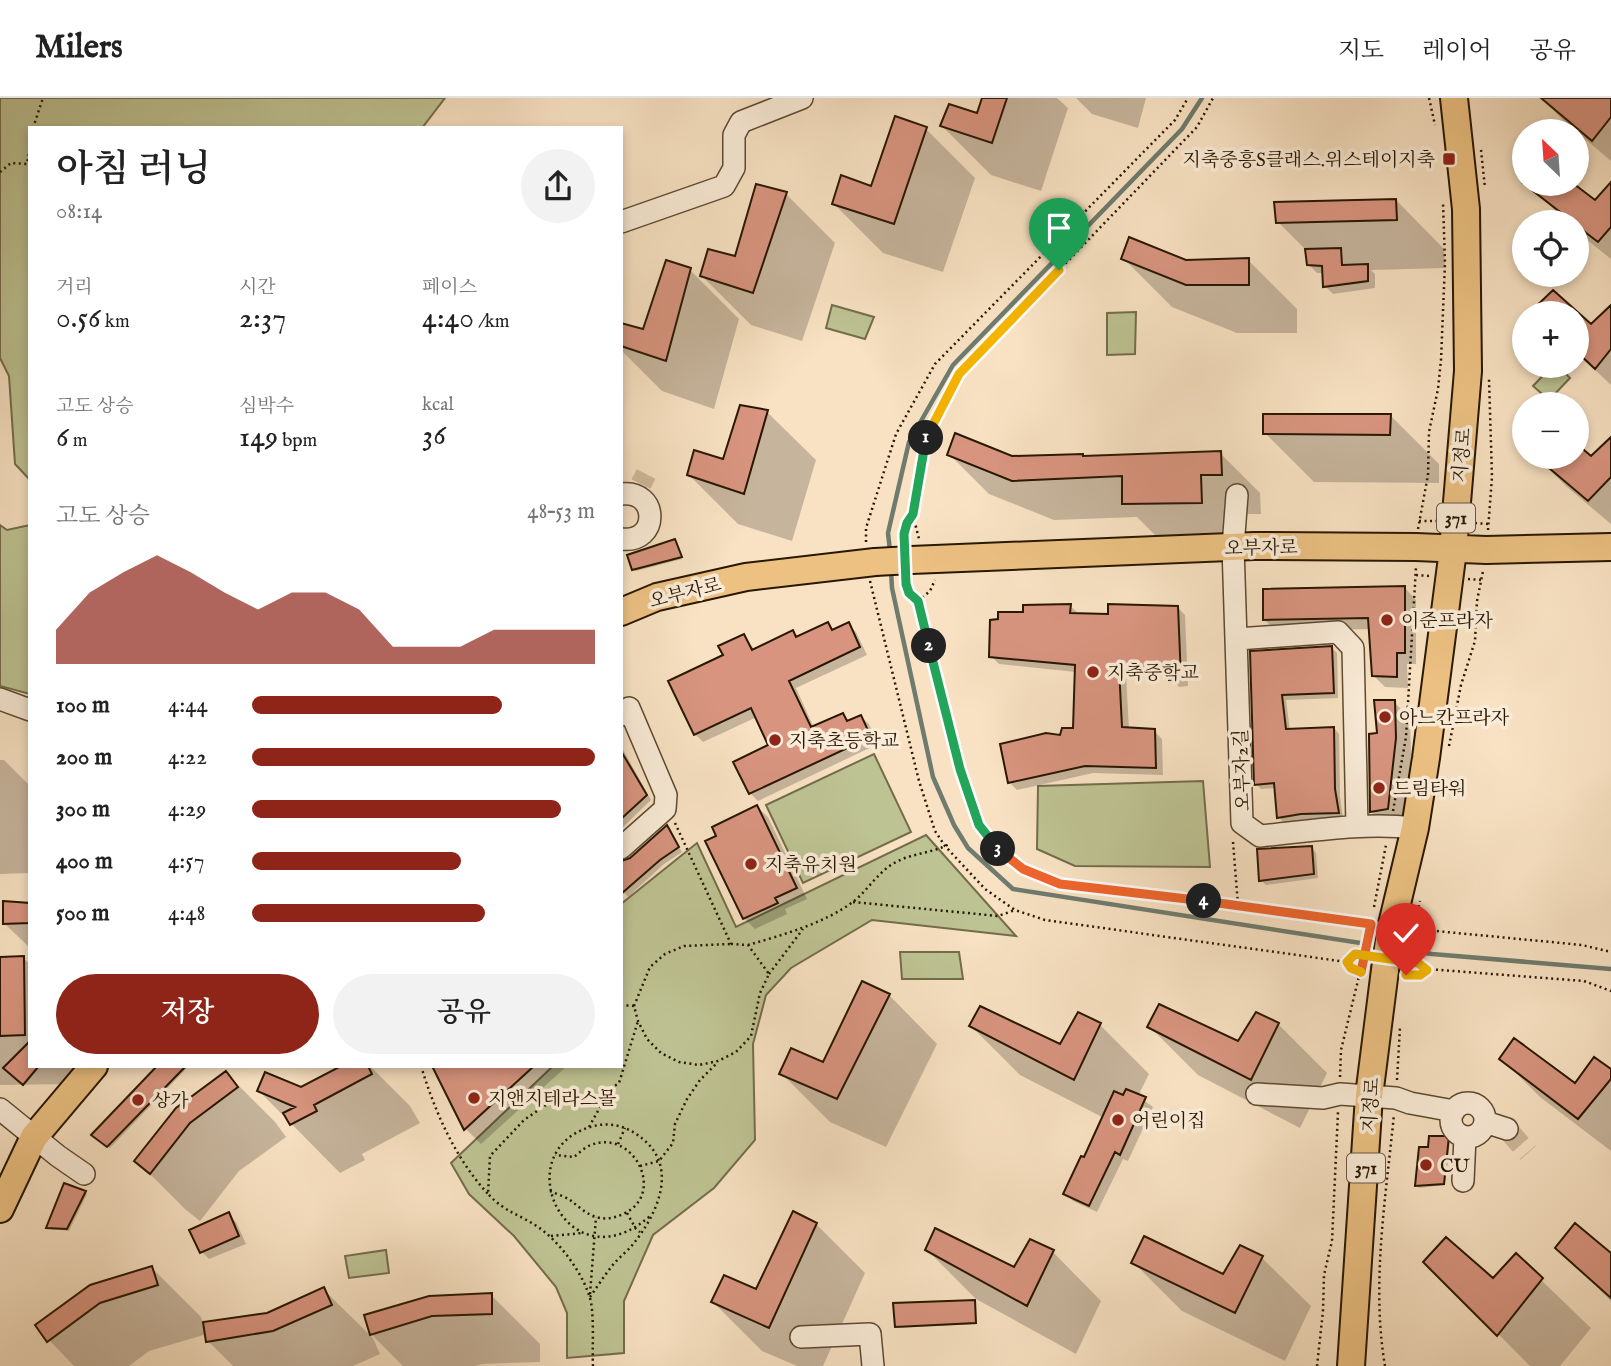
<!DOCTYPE html>
<html lang="ko">
<head>
<meta charset="utf-8">
<style>
  body { margin:0; font-family:"IM FELL English","Noto Serif KR",serif; background:#f2f2f2; color:#222; height:100vh; display:flex; flex-direction:column; font-size:26px; white-space:nowrap }
  * { box-sizing:border-box; margin:0 }
  p { font-size:23px; color:#767676 }
  .icon { flex:none; width:38px; height:38px; fill:none; stroke:currentColor; stroke-width:2; stroke-linecap:round; stroke-linejoin:round }
  .map { position:relative; flex:1; overflow:hidden }
  .side { position:absolute; left:28px; top:28px; width:595px; height:942px; display:flex; flex-direction:column; background:#fff; border-radius:0px; box-shadow:0 4px 10px #0003 }
  .side>* { flex:none }
  .needle { width:46px; rotate:335deg }
  .controls { position:absolute; left:1512px; top:21px; display:grid; gap:14px }
  .controls a { display:grid; place-items:center; width:77px; height:77px; border-radius:50%; background:#fff; box-shadow:0 4px 10px #0003; font-size:35px }
  .pin { position:absolute; display:grid; place-items:center; width:60px; height:60px; color:#fff; margin:-72px -30px; border-radius:50% 50% 50% 0; rotate:-45deg; box-shadow:0 0 7px #0007 }
  .pin .icon { rotate:45deg }
  .km { position:absolute; width:35px; height:35px; margin:-18px; border-radius:50%; background:#222; color:#fff; font-size:19px; line-height:35px; text-align:center }
  .round { display:grid; place-items:center; flex:none; width:74px; height:74px; border-radius:37px; background:#f2f2f2 }
  .headline { display:flex; align-items:center; justify-content:space-between; height:119px; padding:0 28px }
  h1 { font-size:38px; font-weight:600; line-height:52px }
  .stats { display:grid; grid-template-columns:repeat(3,1fr); gap:10px; height:119px; padding:7px 28px }
  .stats div { display:grid; align-content:center }
  .stats b { font-size:30px; font-weight:600 }
  .stats small { font-size:19px; font-weight:400 }
  .stats p { font-size:19px }
  .chart { height:196px; padding:14px 28px }
  .chart p { display:flex; justify-content:space-between }
  .chart svg { width:100%; height:126px; margin-top:7px; fill:#8f2418; opacity:.7 }
  .cta { display:flex; gap:14px; margin-top:auto; padding:14px 28px }
  .cta a { flex:1; height:80px; border-radius:42px; background:#8f2418; color:#fff; font-size:28px; font-weight:600; line-height:80px; text-align:center }
  .cta a+a { background:#f2f2f2; color:#222 }
  ul { padding:0 28px; list-style:none; font-size:23px }
  li { display:grid; grid-template-columns:112px 84px 1fr; align-items:center; height:52px }
  li i { height:18px; border-radius:9px; background:#8f2418 }
  header { display:flex; align-items:center; gap:42px; box-sizing:border-box; height:98px; padding:0 35px; background:#fff; border-bottom:2px solid #e0e0e0 }
  header strong { font-size:33px }
  nav { display:flex; gap:38px; margin-inline-start:auto; font-size:24px }
  .map>svg:first-child { display:block }
  .green { fill:#bec393; stroke:#736d4a; stroke-width:2 }
  .shadow { fill:#0003 }
  .lines { fill:none; stroke-linecap:round; stroke-linejoin:round }
  .stream { stroke:#6e7b6e; stroke-width:4.5 }
  .building { fill:#d8947f; stroke:#281700; stroke-width:2 }
  .minor-tunnel { stroke:#ceb99c; stroke-width:21; stroke-dasharray:21 10; stroke-linecap:butt }
  .minor-casing { stroke:#5c4a31; stroke-width:24 }
  .major-casing { stroke:#281700; stroke-width:30 }
  .path { stroke:#281700; stroke-width:2.5; stroke-dasharray:2 3.5; stroke-linecap:butt }
  .minor { stroke:#faecd8; stroke-width:21 }
  .major { stroke:#ecc182; stroke-width:26 }
  .major-bridge-casing { stroke:#281700; stroke-width:30; stroke-linecap:butt }
  .path-bridge { stroke:#281700; stroke-width:2.5; stroke-dasharray:2 3.5; stroke-linecap:butt }
  .major-bridge { stroke:#ecc182; stroke-width:26 }
  .split-1-casing { stroke:#fff; stroke-width:14 }
  .split-2-casing { stroke:#fff; stroke-width:14 }
  .split-3-casing { stroke:#fff; stroke-width:14 }
  .split-4-casing { stroke:#fff; stroke-width:14 }
  .split-5-casing { stroke:#fff; stroke-width:14 }
  .split-6-casing { stroke:#fff; stroke-width:14 }
  .split-1 { stroke:#f5b400; stroke-width:9 }
  .split-2 { stroke:#22a559; stroke-width:9 }
  .split-3 { stroke:#22a559; stroke-width:9 }
  .split-4 { stroke:#f0652b; stroke-width:9 }
  .split-5 { stroke:#f0652b; stroke-width:9 }
  .split-6 { stroke:#f5b400; stroke-width:9 }
  .poi-dot { fill:#8f2418; stroke:#faecd8; stroke-width:2.5 }
  .labels { text-anchor:middle; stroke-width:7; stroke-linejoin:round; paint-order:stroke }
  .shield { fill:#faecd8; stroke:#675741; stroke-width:2 }
  .shield-label { font-size:18px; font-weight:bold; fill:#281700 }
  .poi-label { font-size:19px; fill:#281700; stroke:#faecd8; text-anchor:start }
  .street-label { font-size:19px; fill:#281700; stroke:#faecd8 }
</style>
</head>
<body>
<header>
<strong>Milers</strong>
<nav><a>지도</a><a>레이어</a><a>공유</a></nav>
</header>
<div class="map">
<svg width="1611" height="1268" viewBox="0 0 1611 1268">
  <rect width="100%" height="100%" fill="#f8e2c3"/>
  <filter id="stains"><feTurbulence type="fractalNoise" baseFrequency=".00286" numOctaves="4"/><feColorMatrix values="0 0 0 0 .2 0 0 0 0 .09 0 0 0 0 .02 0 0 0 .5 -.17"/></filter>
  <radialGradient id="worn" r=".72"><stop offset=".6" stop-color="#630" stop-opacity="0"/><stop offset="1" stop-color="#630" stop-opacity=".3"/></radialGradient>
  <path class="green" d="M0,0H445L422,30H30V382L15,366L9,278L0,260Z
    M832,207L874,219L865,241L826,230Z
    M1136,214L1135,256L1107,257V215Z
    M1552,268H1558L1570,280L1549,302L1533,288Z
    M0,427L7,432L30,427V596L0,588Z
    M874,656L911,734L803,785L766,707Z
    M1203,683L1210,769L1075,768L1037,751L1038,688Z
    M926,737L1016,838L872,822L791,870L766,897L753,946L755,1042L714,1090L653,1137L624,1203V1255L567,1260V1215L556,1189L514,1138L469,1096L451,1065L553,968H621V806L697,745L736,829Z
    M900,854H959L963,881H902Z
    M386,1152L389,1175L349,1180L345,1158Z"/>
  <path class="shadow" d="M984,0H1057L1068,10L1041,93L991,77L942,28L978,17Z
    M1076,0H1146L1138,30L1092,16Z
    M1541,0H1611V63L1565,24Z
    M926,31L975,80L943,174L883,155L834,106L872,90Z
    M1539,86H1571L1595,105L1611,87V161L1577,134V124H1567L1533,91Z
    M786,96L835,145L802,243L751,227L702,178L736,160Z
    M1396,102L1444,151L1445,170L1371,172L1375,176V190L1333,196L1325,188L1324,175H1317L1309,167L1308,154L1278,124Z
    M1123,160L1186,163L1248,162L1297,211V235H1237L1172,209Z
    M690,172L739,221L714,311L662,293L621,252V227L644,233Z
    M1611,209V287L1577,255V215L1591,228Z
    M767,314L816,362L792,443L738,426L689,377L724,363Z
    M1390,317L1439,366V385L1314,384L1265,335Z
    M1611,342V426L1567,389L1537,359H1577V348L1592,360Z
    M1220,355L1260,395L1261,416H1240L1241,444L1163,445L1137,419L1054,422L989,396L949,356L1084,360Z
    M675,443L682,461L636,473L634,471Z
    M1405,490L1416,502V566H1407L1408,590L1385,589L1374,578L1370,531L1276,533L1265,522Z
    M1070,508L1078,515L1109,518L1177,509L1185,517L1188,588L1179,589L1171,579L1126,576L1129,632L1154,633L1162,641L1163,677L1093,675L1017,692L1010,685L1061,639L1075,632L1076,574L999,566L991,558L1025,516Z
    M828,526L835,533L848,526L856,534L867,557L796,590L814,630L842,617L850,624L861,619L869,626L878,646L758,703L750,695L771,648L757,619L703,644L695,636L725,558L744,538L755,552L792,534L798,540Z
    M1332,550L1337,555L1338,600L1286,602L1290,633L1334,630L1339,636L1340,698L1343,720L1307,721L1284,725L1279,719L1277,690L1261,691L1256,686L1251,555Z
    M1394,604L1410,620L1411,657L1403,726L1387,730L1372,714L1379,637Z
    M621,648L651,702L621,731Z
    M0,662H4L30,688V775L0,776Z
    M757,709L768,719L807,801L785,811L787,816L755,831L744,820L718,739Z
    M667,729L682,754L664,766L628,799L621,791L631,761Z
    M1312,750L1316,755L1318,780L1266,787L1261,782Z
    M30,806V850L4,825Z
    M23,860L30,866V968H73V986L0,987V915Z
    M889,897L937,946L886,1049L830,1024L781,975L824,966Z
    M1079,916L1100,927L1149,976L1138,998L1153,1009L1128,1063L1123,1061L1097,1114L1073,1103L1065,1096L1085,1062L1104,1020L1020,977L971,928L1061,948Z
    M1278,926L1327,975L1300,1030L1198,977L1149,928L1239,945Z
    M1501,960L1575,987L1611,973V1053L1540,999Z
    M160,968H189L110,1050L93,1037Z
    M345,968H370L410,1008L420,1025L362,1056L365,1062L340,1075L259,993L301,991Z
    M434,968H567L481,1046L466,1031Z
    M226,975L275,1024L286,1039L239,1073L200,1123L186,1112L137,1063Z
    M1448,1040L1450,1042L1445,1087L1419,1090L1417,1088L1430,1051Z
    M85,1094L87,1096L69,1133L50,1131L48,1130Z
    M228,1117L236,1124L246,1146L209,1161L202,1154Z
    M816,1126L865,1175L823,1268H797L762,1253L713,1204L757,1193Z
    M1557,1150L1611,1158V1203Z
    M927,1152L1015,1171L1053,1154L1101,1203L1076,1256L976,1201Z
    M1516,1158L1591,1230L1560,1268H1530L1426,1163L1494,1183Z
    M1262,1160L1311,1208L1285,1263L1182,1213L1133,1164L1224,1178Z
    M152,1170L201,1219L203,1226L267,1217L324,1192L373,1240L380,1256L353,1268H233L208,1243L207,1236L149,1253L129,1268H74L49,1242L38,1227Z
    M491,1197L540,1246V1264L482,1266L475,1268H403L371,1236Z
    M974,1204L977,1226L898,1230L896,1228Z"/>
  <g class="lines">
    <path class="stream" d="M890,453L888,435L909,344L953,267L1182,31L1202,0
      M891,473L892,490L933,679L954,727L968,750L1013,791L1380,848
      M1396,851L1432,856L1611,871"/>
  </g>
  <path class="building" d="M982,0H1007L992,45L940,28L949,6L977,15Z
    M1541,0H1611V19L1592,43Z
    M895,18L927,29L894,126L832,106L841,77L871,88Z
    M1611,84V129L1598,144L1577,128V124H1573L1524,86H1574L1595,102Z
    M756,86L787,94L753,195L700,178L708,151L735,158Z
    M1396,101L1397,122L1276,125L1274,104Z
    M1129,139L1186,162L1249,160V187H1186L1121,161Z
    M1341,150L1342,167L1368,166V183L1323,189L1322,168L1307,167L1305,151Z
    M666,162L691,170L666,263L621,248V225L643,231Z
    M1553,192L1591,226L1611,207V251L1595,271L1577,254V215H1529Z
    M740,307L768,312L744,396L687,377L694,352L723,361Z
    M1263,316H1391L1390,337L1263,336Z
    M955,335L1012,358L1083,356V358L1221,353L1222,377H1201L1202,405L1122,406V378L1012,383L947,357Z
    M1611,339V379L1588,403L1536,359H1577V346L1591,358Z
    M675,441L682,459L632,472L627,457Z
    M1405,488V555H1397V579L1372,578L1368,520L1263,522V491Z
    M1071,506L1070,515L1108,516V506L1178,508L1181,581L1169,582V572L1119,569L1122,629L1155,631L1156,670L1085,668L1008,685L1000,646L1046,635L1060,637L1062,630H1073L1075,567L989,559L990,522L998,521V514H1023V507Z
    M828,524L832,532L849,524L860,549L789,583L811,629L843,615L847,623L861,617L871,639L749,696L733,664L768,647L751,610L694,637L668,583L723,557L718,548L744,536L752,552L793,532L796,539Z
    M1332,548L1334,595L1282,597L1286,631L1334,629L1335,691L1339,715L1301,716L1277,720L1274,685L1254,687L1250,553Z
    M1374,602H1395L1396,640L1388,711L1370,714L1369,636L1377,635Z
    M621,653L647,697L621,721Z
    M757,707L797,790L775,800L778,805L743,821L705,743L716,738L712,729Z
    M667,727L679,749L660,762L621,796V763L630,760Z
    M1312,748L1314,776L1259,783L1257,751Z
    M3,803L30,805V825L3,826Z
    M24,858L25,937L0,938V859Z
    M862,883L890,896L837,1001L779,976L791,950L823,964Z
    M1159,906L1238,943L1256,914L1279,925L1251,982L1147,929Z
    M980,908L1060,946L1078,914L1101,925L1074,982L969,928Z
    M1514,940L1575,985L1594,959L1611,971V981L1578,1021L1499,961Z
    M30,943V968H39L23,987L3,970Z
    M157,968H186L107,1049L91,1037Z
    M341,968H368L372,976L314,1007L317,1013L290,1027L283,1015L295,1009L257,993L265,974L301,989Z
    M432,968H534L464,1032Z
    M226,973L238,989L190,1025L150,1076L134,1063L176,1010Z
    M1126,991L1146,999L1120,1057L1115,1054L1089,1108L1063,1096L1081,1058L1084,1059L1114,993L1123,997Z
    M1429,1038H1449L1444,1086L1415,1088L1419,1049H1428Z
    M64,1085L86,1093L67,1131L46,1130Z
    M793,1113L817,1125L769,1230L711,1204L724,1177L756,1191Z
    M229,1114L239,1138L200,1155L189,1132Z
    M1575,1125L1611,1155V1200L1555,1150Z
    M935,1130L1014,1169L1030,1141L1054,1152L1027,1208L925,1152Z
    M1144,1138L1223,1176L1240,1147L1263,1158L1235,1215L1131,1165Z
    M1446,1139L1493,1180L1516,1155L1543,1180L1497,1238L1423,1164Z
    M152,1168L158,1187L100,1205L47,1244L35,1227L90,1187Z
    M324,1189L332,1207L273,1233L206,1244L203,1224L267,1215Z
    M492,1195V1216L432,1218L370,1237L364,1217L429,1198Z
    M975,1202L976,1225L895,1229L893,1205Z"/>
  <g class="lines">
    <path class="minor-tunnel" d="M641,386L646,376
      M1507,1031L1528,1055"/>
    <defs>
      <path id="minor" d="M621,124L724,88L734,70V37L741,24L802,0
        M621,396C659,391 660,446 621,441
        M1237,397L1233,449L1242,725L1260,738C1312,733 1363,724 1415,730
        M1237,541L1338,534L1353,550L1357,728
        M0,601L30,612
        M621,617L629,610L666,697L665,711L621,750
        M1257,996L1323,1000L1340,996L1396,1000L1410,1005L1454,1013
        M1451 1022a17 17 0 1 1 34 0a17 17 0 1 1-34 0Z
        M0,1011L58,1058L84,1076
        M1485,1024L1507,1031
        M1463,1083L1465,1039
        M801,1239L870,1236L873,1268"/>
      <path id="major" d="M911,462L1254,448L1416,449L1486,452L1611,449
        M621,514L657,499L746,479L875,464
        M1390,835L1415,730L1426,660L1453,452L1468,273L1466,111L1454,0
        M0,1111L34,1039L94,968
        M1351,1268L1369,998L1385,872"/>
    </defs>
    <use href="#minor" class="minor-casing"/>
    <use href="#major" class="major-casing"/>
    <path class="path" d="M1429,0L1435,27
      M33,30L43,0
      M1481,52L1485,90
      M0,74L11,65L27,66L30,49
      M1045,154L1058,171
      M913,417L919,441
      M1419,423H1437
      M1475,425L1489,426
      M1418,431L1428,377L1429,334L1438,291L1441,262L1445,165L1443,104
      M1488,432L1492,379L1489,281
      M904,441L907,425L913,417L926,338L959,276L1197,29L1213,0
      M866,444V430L896,336L935,266L1175,22L1188,0
      M1416,477L1430,478
      M1468,481L1481,482
      M870,483L919,683L935,733L945,748L985,791L1015,812L1045,822L1347,864L1355,856L1368,858
      M906,483L909,495L918,503L960,671L979,727L998,751L1023,771L1060,786L1238,807L1371,826
      M918,503L930,493L935,482
      M1449,648L1461,587L1475,543L1477,503L1483,473
      M1393,713L1406,639L1416,469
      M675,725L731,846
      M1233,744L1238,807
      M853,804L998,818L1015,812
      M1374,809L1386,747
      M1415,831L1582,847L1611,854
      M1413,836L1420,803
      M731,846L748,847L769,876L760,895L751,938L736,954L718,963L699,967L679,964L661,955L647,941L638,923L634,908L650,869L665,856L684,848Z
      M748,847C782,837 826,825 854,803C869,791 879,772 898,763C914,755 933,755 949,746
      M1405,863L1418,865L1427,871L1584,883L1611,893
      M1347,864L1351,870L1361,874
      M769,876L803,831
      M1406,877H1420L1427,871
      M621,907L634,908
      M421,968C435,1014 455,1060 488,1096
      M1340,979L1341,952L1362,866
      M1397,982L1400,929
      M589,1029L609,993
      M618,1046L625,1030
      M640,1068L659,1063L673,1045L675,1026L687,1001L700,982L717,965
      M550,1093C556,1096 564,1098 570,1102C578,1108 586,1116 596,1119C606,1122 614,1120 623,1116C667,1097 634,1030 591,1047C585,1049 579,1055 574,1059L555,1057
      M627,1115L636,1131L640,1134
      M551,1138L582,1135
      M590,1196L596,1119
      M590,1199C597,1189 604,1178 612,1168C618,1160 627,1154 634,1145C657,1116 678,1071 644,1042C628,1028 610,1023 590,1029C505,1055 568,1190 650,1118
      M593,1268C592,1251 595,1212 589,1197C581,1173 559,1143 538,1129C519,1116 506,1115 488,1096L490,1058L524,1022L556,1000L577,1002L598,999L619,985L638,923
      M1317,1268L1323,1213L1324,1177L1332,1143L1338,1014
      M1385,1268C1371,1186 1386,1099 1394,1016"/>
    <use href="#minor" class="minor"/>
    <use href="#major" class="major"/>
    <defs>
      <path id="major-bridge" d="M875,464L911,462
        M1385,872L1390,835"/>
    </defs>
    <use href="#major-bridge" class="major-bridge-casing"/>
    <path class="path-bridge" d="M1362,866L1367,844
      M1408,870L1413,836"/>
    <use href="#major-bridge" class="major-bridge"/>
  </g>
  <g class="lines">
    <defs>
      <path id="split-1" d="M926,340L959,276L1059,172"/>
      <path id="split-2" d="M926,340L913,416L907,425L904,436L906,486L909,495L918,503L929,548"/>
      <path id="split-3" d="M929,548L960,671L979,727L998,751"/>
      <path id="split-4" d="M998,751L1023,771L1060,786L1204,803"/>
      <path id="split-5" d="M1204,803L1371,826L1361,874"/>
      <path id="split-6" d="M1361,874L1351,870L1347,864L1355,856L1418,865L1427,872L1420,877H1406"/>
    </defs>
    <use href="#split-1" class="split-1-casing"/>
    <use href="#split-2" class="split-2-casing"/>
    <use href="#split-3" class="split-3-casing"/>
    <use href="#split-4" class="split-4-casing"/>
    <use href="#split-5" class="split-5-casing"/>
    <use href="#split-6" class="split-6-casing"/>
    <use href="#split-1" class="split-1"/>
    <use href="#split-2" class="split-2"/>
    <use href="#split-3" class="split-3"/>
    <use href="#split-4" class="split-4"/>
    <use href="#split-5" class="split-5"/>
    <use href="#split-6" class="split-6"/>
  </g>
  <g class="poi-dot">
    <rect x="1442" y="54" width="14" height="14" rx="3.5"/>
    <circle cx="1387" cy="522" r="7"/>
    <circle cx="1093" cy="574" r="7"/>
    <circle cx="1385" cy="619" r="7"/>
    <circle cx="775" cy="642" r="7"/>
    <circle cx="1379" cy="690" r="7"/>
    <circle cx="751" cy="766" r="7"/>
    <circle cx="474" cy="1000" r="7"/>
    <circle cx="138" cy="1002" r="7"/>
    <circle cx="1118" cy="1022" r="7"/>
    <circle cx="1426" cy="1067" r="7"/>
  </g>
  <g class="labels">
    <g class="shield">
      <rect x="1437" y="405.5" width="38" height="29" rx="5"/>
      <rect x="1347" y="1055.5" width="38" height="29" rx="5"/>
    </g>
    <g class="shield-label">
      <text x="1456" y="426">371</text>
      <text x="1366" y="1076">371</text>
    </g>
    <g class="poi-label">
      <text x="1435" y="68" text-anchor="end">지축중흥S클래스.위스테이지축</text>
      <text x="1401" y="529">이준프라자</text>
      <text x="1107" y="581">지축중학교</text>
      <text x="1399" y="626">아느칸프라자</text>
      <text x="789" y="649">지축초등학교</text>
      <text x="1393" y="697">드림타워</text>
      <text x="765" y="773">지축유치원</text>
      <text x="488" y="1007">지앤지테라스몰</text>
      <text x="152" y="1009">상가</text>
      <text x="1132" y="1029">어린이집</text>
      <text x="1440" y="1074">CU</text>
    </g>
    <g class="street-label">
      <text transform="translate(1461 357) rotate(-85)" y="7">지정로</text>
      <text transform="translate(1261 449) rotate(-1)" y="7">오부자로</text>
      <text transform="translate(685 494) rotate(-14)" y="7">오부자로</text>
      <text transform="translate(1241 672) rotate(-92)" y="7">오부자2길</text>
      <text transform="translate(1370 1007) rotate(-86)" y="7">지정로</text>
    </g>
  </g>
  <rect width="100%" height="100%" filter="url(#stains)"/>
  <rect width="100%" height="100%" fill="url(#worn)"/>
</svg>
<div class="controls">
<a><svg class="needle" viewBox="-14 -14 28 28"><path d="M0-13l5 13h-10z" fill="#e53935"/><path d="M0 13l5-13h-10z" fill="#767676"/></svg></a>
<a><svg class="icon" aria-label="locate" viewBox="0 0 24 24"><circle cx="12" cy="12" r="6"/><path d="M12 2v4M12 18v4M2 12h4M18 12h4"/></svg></a>
<a>+</a>
<a>−</a>
</div>
<div class="pin" style="left:1059px;top:172px;background:#1e9e55"><svg class="icon" aria-label="arrive" viewBox="0 0 24 24"><path d="M6 21V4h12l-3 4 3 4H6"/></svg></div>
<div class="pin" style="left:1406px;top:877px;background:#d93025"><svg class="icon" aria-label="check" viewBox="0 0 24 24"><path d="M5 12l5 5 9-10"/></svg></div>
<b class="km" style="left:926px;top:340px">1</b>
<b class="km" style="left:929px;top:548px">2</b>
<b class="km" style="left:998px;top:751px">3</b>
<b class="km" style="left:1204px;top:803px">4</b>
<section class="side">
<div class="headline"><div><h1>아침 러닝</h1><p>08:14</p></div><a class="round"><svg class="icon" aria-label="share" viewBox="0 0 24 24"><path d="M12 15V3M7 8l5-5 5 5M5 13v7h14v-7"/></svg></a></div>
<div class="stats">
<div><p>거리</p><b>0.56<small> km</small></b></div>
<div><p>시간</p><b>2:37</b></div>
<div><p>페이스</p><b>4:40<small> /km</small></b></div>
</div>
<div class="stats">
<div><p>고도 상승</p><b>6<small> m</small></b></div>
<div><p>심박수</p><b>149<small> bpm</small></b></div>
<div><p>kcal</p><b>36</b></div>
</div>
<div class="chart"><p><span>고도 상승</span>48–53 m</p>
<svg viewBox="0 0 160 44" preserveAspectRatio="none"><path d="M0 44V32L10 19L20 12L30 6L40 12L50 19L60 25L70 19L80 19L90 25L100 38L110 38L120 38L130 32L140 32L150 32L160 32V44z"/></svg>
</div>
<ul>
<li><b>100 m</b>4:44<i style="width:73%"></i></li>
<li><b>200 m</b>4:22<i style="width:100%"></i></li>
<li><b>300 m</b>4:29<i style="width:90%"></i></li>
<li><b>400 m</b>4:57<i style="width:61%"></i></li>
<li><b>500 m</b>4:48<i style="width:68%"></i></li>
</ul>
<div class="cta"><a>저장</a><a>공유</a></div>
</section>
</div>
</body>
</html>
